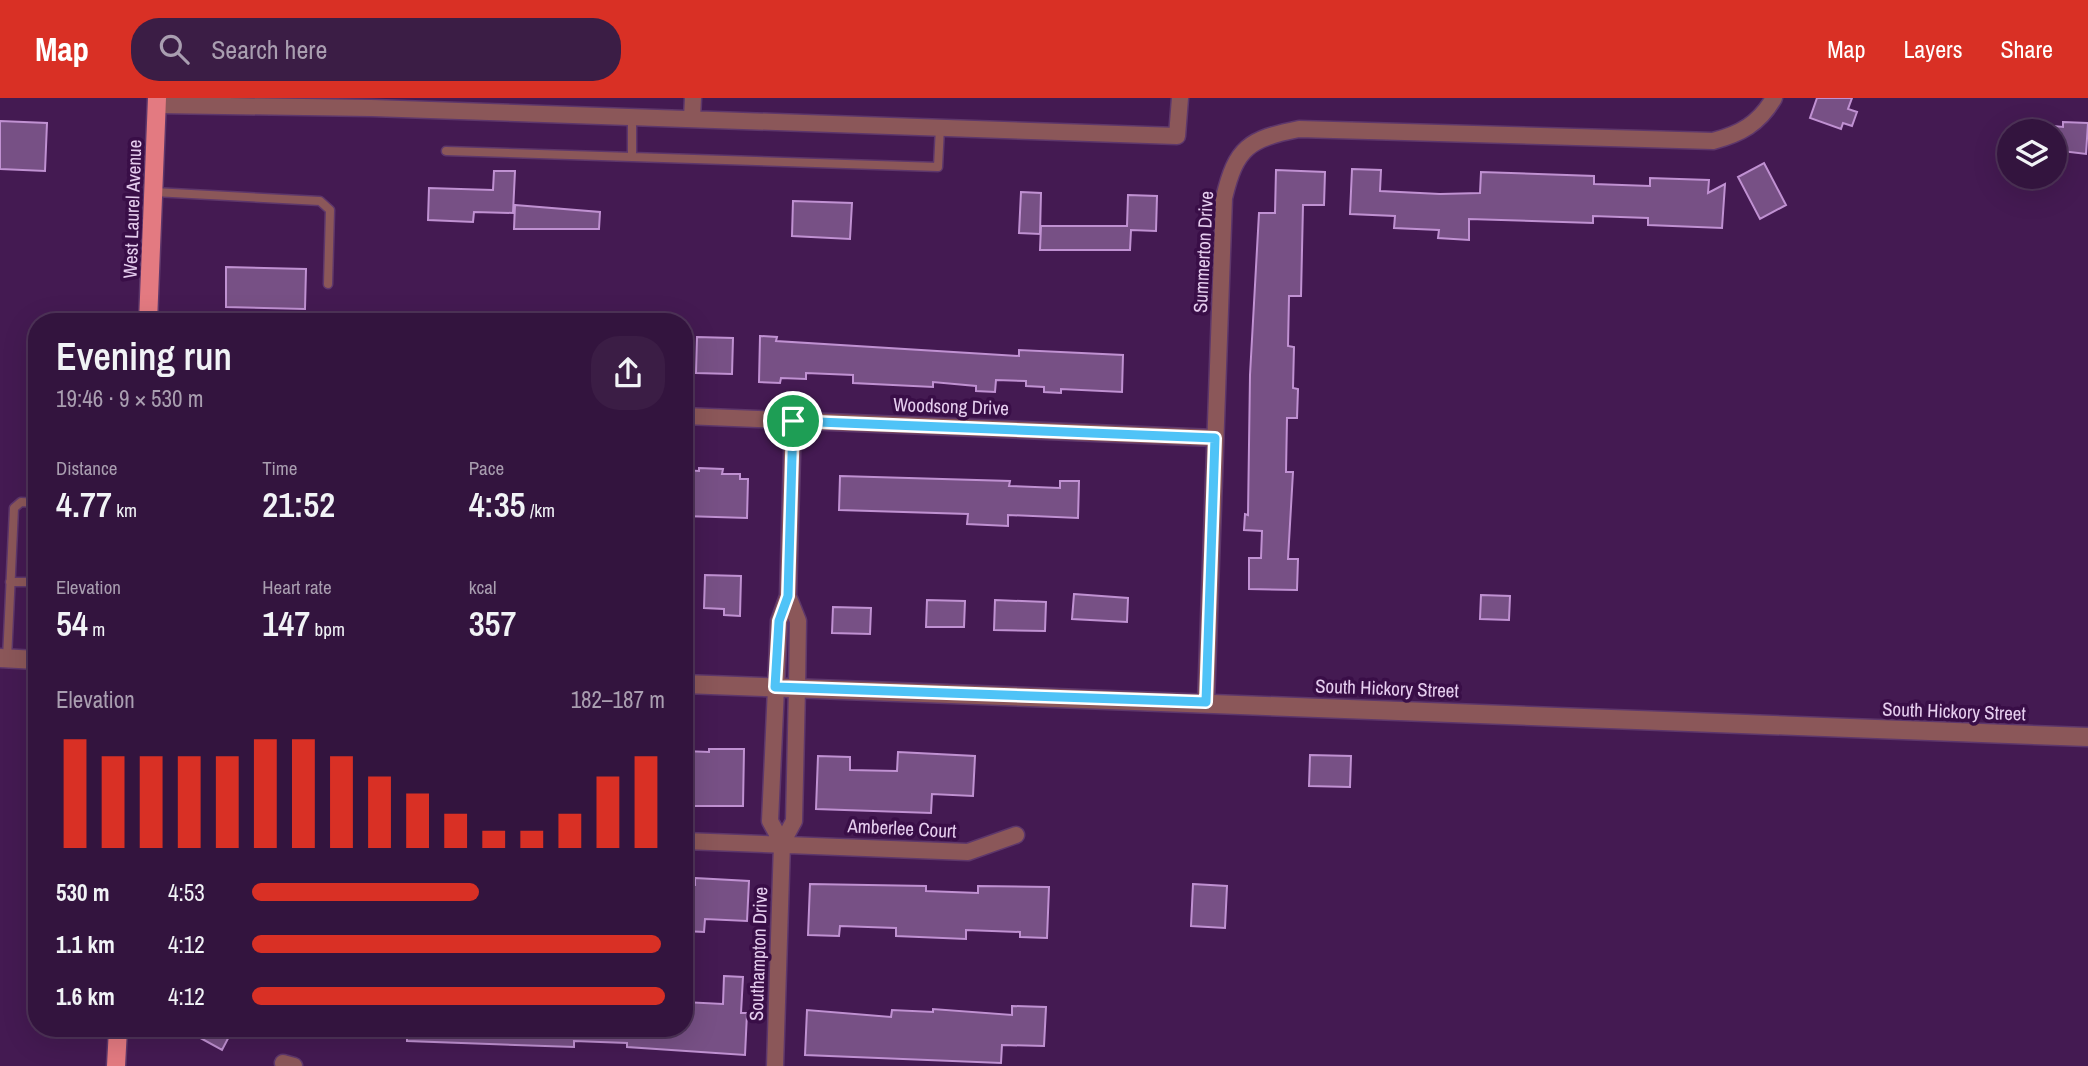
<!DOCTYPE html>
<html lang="en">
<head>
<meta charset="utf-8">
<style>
  body { margin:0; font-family:"Archivo Narrow",sans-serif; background:#3b1d45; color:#f1f3f6; height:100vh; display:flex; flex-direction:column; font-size:26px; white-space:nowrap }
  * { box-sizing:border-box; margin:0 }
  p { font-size:23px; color:#a99eb0 }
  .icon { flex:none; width:38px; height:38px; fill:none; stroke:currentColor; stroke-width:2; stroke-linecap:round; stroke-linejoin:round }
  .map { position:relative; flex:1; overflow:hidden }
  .side { position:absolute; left:28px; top:215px; width:665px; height:724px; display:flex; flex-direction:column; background:#33143e; border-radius:28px; box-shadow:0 7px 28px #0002,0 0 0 2px #4e3358 }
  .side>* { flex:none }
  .controls { position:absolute; left:1997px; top:21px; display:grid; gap:14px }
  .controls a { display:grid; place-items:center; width:70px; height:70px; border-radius:50%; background:#33143e; box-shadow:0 7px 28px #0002,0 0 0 2px #4e3358; font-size:35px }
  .pin { position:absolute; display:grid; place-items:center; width:60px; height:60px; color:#fff; margin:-30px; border:4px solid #fff; border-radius:50%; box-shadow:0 2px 7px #0007 }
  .round { display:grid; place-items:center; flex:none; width:74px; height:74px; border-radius:28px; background:#3b1d45 }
  .headline { display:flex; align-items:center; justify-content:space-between; height:119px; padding:0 28px }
  h1 { font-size:38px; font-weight:600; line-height:52px }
  .stats { display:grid; grid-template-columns:repeat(3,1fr); gap:10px; height:119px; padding:7px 28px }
  .stats div { display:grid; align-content:center }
  .stats b { font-size:35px; font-weight:600 }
  .stats small { font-size:19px; font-weight:400 }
  .stats p { font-size:19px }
  .chart { height:196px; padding:14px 28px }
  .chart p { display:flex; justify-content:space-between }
  .chart svg { width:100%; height:126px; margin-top:7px; stroke:#d93025; stroke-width:6 }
  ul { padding:0 28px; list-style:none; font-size:23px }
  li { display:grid; grid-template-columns:112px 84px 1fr; align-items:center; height:52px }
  li i { height:18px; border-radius:9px; background:#d93025 }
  header { display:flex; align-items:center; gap:42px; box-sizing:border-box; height:98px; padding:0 35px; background:#d93025; color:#fff }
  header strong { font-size:33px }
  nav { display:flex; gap:38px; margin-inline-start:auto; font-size:24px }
  .search { width:490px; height:63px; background:#3b1d45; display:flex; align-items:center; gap:18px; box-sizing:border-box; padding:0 24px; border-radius:28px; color:#a99eb0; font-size:26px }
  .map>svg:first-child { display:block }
  .building { fill:#775085; stroke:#c091d2; stroke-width:2 }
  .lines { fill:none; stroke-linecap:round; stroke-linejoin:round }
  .service-casing { stroke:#5e376b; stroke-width:11 }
  .minor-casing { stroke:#5e376b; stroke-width:19 }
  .tertiary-casing { stroke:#5e376b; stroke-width:21 }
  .primary-casing { stroke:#5e376b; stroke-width:21 }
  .service { stroke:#8b5759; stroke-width:8 }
  .minor { stroke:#8b5759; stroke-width:16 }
  .tertiary { stroke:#8b5759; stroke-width:18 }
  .primary { stroke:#e37a81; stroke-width:18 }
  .route-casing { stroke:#fff; stroke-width:14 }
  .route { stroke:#4fc3f7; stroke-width:9 }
  .labels { text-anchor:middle; stroke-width:7; stroke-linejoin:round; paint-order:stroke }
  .street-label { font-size:19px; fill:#e6ceef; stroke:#390e47 }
</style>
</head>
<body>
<header>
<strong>Map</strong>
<div class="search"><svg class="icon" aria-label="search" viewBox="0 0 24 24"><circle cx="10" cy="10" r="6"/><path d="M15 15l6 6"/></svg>Search here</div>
<nav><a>Map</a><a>Layers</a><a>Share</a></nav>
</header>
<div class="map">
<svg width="2088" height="968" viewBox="0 0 2088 968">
  <rect width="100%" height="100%" fill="#441a52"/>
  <path class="building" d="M1817,0H1852L1848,11L1857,14L1852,28L1843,25L1841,31L1810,20Z
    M0,23L47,25L45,73L0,71Z
    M2063,24L2088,25L2086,56L2054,52V28L2063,29Z
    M1764,65L1786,107L1760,121L1738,79Z
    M1352,71L1381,72L1380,93L1440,96L1480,95L1481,74L1594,78V86L1650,88V80L1709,82L1708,95L1725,86L1722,130L1648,127V120L1593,118V125L1469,121V142L1438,140L1439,132L1394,130L1395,118L1350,116Z
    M1276,72L1325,74L1324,107H1303L1301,198H1289L1288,248L1294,249L1293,290L1298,291L1297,320H1287L1286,374H1293L1288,461H1298L1297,492L1249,491V460H1261L1262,433L1244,432L1245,416L1248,417L1250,277L1259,115H1275Z
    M494,73H515L513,115L474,114L473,124L428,122L429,90L493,92Z
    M1021,94L1041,95L1040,136L1019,135Z
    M1128,97L1157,98L1156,133L1131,132L1130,152H1040L1041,128H1127Z
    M793,103L852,105L850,141L792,138Z
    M515,107L600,114L599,131H514Z
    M226,169L306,171L305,211L226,209Z
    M760,238L777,239L776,243L1019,258V252L1123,257L1122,294L1061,291V295L1044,294V289L1026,288V283L996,282L995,294L976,293V288L933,284V289L853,285V277L806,275V281L781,280L780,285L759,284Z
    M697,239L733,240L732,276L696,275Z
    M699,370L723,371L722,376H740V381H748L747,420L684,418V372L699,373Z
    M840,378L1010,383L1009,388L1060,390V383H1079L1078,420L1008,417V428L967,426L968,416L839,412Z
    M705,477L741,478L740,518L724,517V511L704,510Z
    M1074,496L1128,500L1127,524L1072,521Z
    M1481,497L1510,498L1509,522L1480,521Z
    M927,502L965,503L964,529H926Z
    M995,502L1046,504L1045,533L994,532Z
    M833,509L871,510L870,536L832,535Z
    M709,651H744L743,708H684V653L709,654Z
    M898,654L975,658L973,698L932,696L931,715L816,711L818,658L850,659V672L897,673Z
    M1310,657L1351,658L1350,689L1309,688Z
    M695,780L749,783L747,823L705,821L704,834L684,833V786L695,787Z
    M810,786L926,788V793L978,795V788L1049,789L1047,840L1020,839V834L966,832V841L896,838V830L840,828L839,838L808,837Z
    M1193,786L1227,788L1225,830L1191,828Z
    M724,878L743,879L741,915H747L745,957L627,949V945L574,943V949L407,943V931H684V904L723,906Z
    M1012,908L1046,909L1044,948L1002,947L1001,965L805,957L807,912L891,919L892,912L933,914V911L1012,917Z
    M184,931H233L222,952Z"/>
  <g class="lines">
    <defs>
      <path id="service" d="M632,20V59L938,69L940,29
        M446,53L632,59
        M154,94L320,103L330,112L328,186
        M10,484H37
        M7,561L14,410L21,404L37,405"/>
      <path id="minor" d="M157,7L372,10L1177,38L1180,0
        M692,21L693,0
        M684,318L1215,340
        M788,498L798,523L797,590L794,723L782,745L770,723L779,523Z
        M788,498L793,323
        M1206,604L1224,100C1236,49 1249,41 1299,31L1713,43C1740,36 1759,26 1774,0
        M684,743L968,754L1016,737
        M283,965L294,968
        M775,968L782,745"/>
      <path id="tertiary" d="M0,560L37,562
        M684,586L2088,639"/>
      <path id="primary" d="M148,224L157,0
        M116,968L118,931"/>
    </defs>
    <use href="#service" class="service-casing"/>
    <use href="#minor" class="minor-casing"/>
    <use href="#tertiary" class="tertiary-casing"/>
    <use href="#primary" class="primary-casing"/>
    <use href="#service" class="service"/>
    <use href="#minor" class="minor"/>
    <use href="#tertiary" class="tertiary"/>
    <use href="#primary" class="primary"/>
  </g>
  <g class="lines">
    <defs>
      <path id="route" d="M793,323L1215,340L1206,604L775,589L779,523L788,498Z"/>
    </defs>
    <use href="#route" class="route-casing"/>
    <use href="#route" class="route"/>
  </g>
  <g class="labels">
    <g class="street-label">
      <text transform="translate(132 111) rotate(-88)" y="7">West Laurel Avenue</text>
      <text transform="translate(1203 154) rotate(-87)" y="7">Summerton Drive</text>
      <text transform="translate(951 308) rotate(2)" y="7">Woodsong Drive</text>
      <text transform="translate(1387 590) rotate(2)" y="7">South Hickory Street</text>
      <text transform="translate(1954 613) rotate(2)" y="7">South Hickory Street</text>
      <text transform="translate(902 730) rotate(3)" y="7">Amberlee Court</text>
      <text transform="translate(758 856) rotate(-88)" y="7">Southampton Drive</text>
    </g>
  </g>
</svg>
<div class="controls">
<a><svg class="icon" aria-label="layers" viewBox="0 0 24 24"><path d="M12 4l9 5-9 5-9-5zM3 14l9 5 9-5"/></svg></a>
</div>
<div class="pin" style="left:793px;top:323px;background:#1e9e55"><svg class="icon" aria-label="arrive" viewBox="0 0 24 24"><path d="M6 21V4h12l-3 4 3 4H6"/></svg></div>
<section class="side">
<div class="headline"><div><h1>Evening run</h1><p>19:46 · 9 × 530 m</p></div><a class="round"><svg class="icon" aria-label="share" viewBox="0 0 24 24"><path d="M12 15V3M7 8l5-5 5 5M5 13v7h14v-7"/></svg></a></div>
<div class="stats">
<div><p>Distance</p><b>4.77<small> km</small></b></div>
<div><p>Time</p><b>21:52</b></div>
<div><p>Pace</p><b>4:35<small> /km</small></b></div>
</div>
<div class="stats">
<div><p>Elevation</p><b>54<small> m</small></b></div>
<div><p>Heart rate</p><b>147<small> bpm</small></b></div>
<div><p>kcal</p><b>357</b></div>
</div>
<div class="chart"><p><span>Elevation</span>182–187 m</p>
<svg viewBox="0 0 160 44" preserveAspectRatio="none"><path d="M5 44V6M15 44V12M25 44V12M35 44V12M45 44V12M55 44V6M65 44V6M75 44V12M85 44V19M95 44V25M105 44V32M115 44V38M125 44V38M135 44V32M145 44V19M155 44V12"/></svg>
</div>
<ul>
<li><b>530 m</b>4:53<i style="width:55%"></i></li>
<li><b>1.1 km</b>4:12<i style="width:99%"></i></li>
<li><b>1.6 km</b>4:12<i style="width:100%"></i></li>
</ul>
</section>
</div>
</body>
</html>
